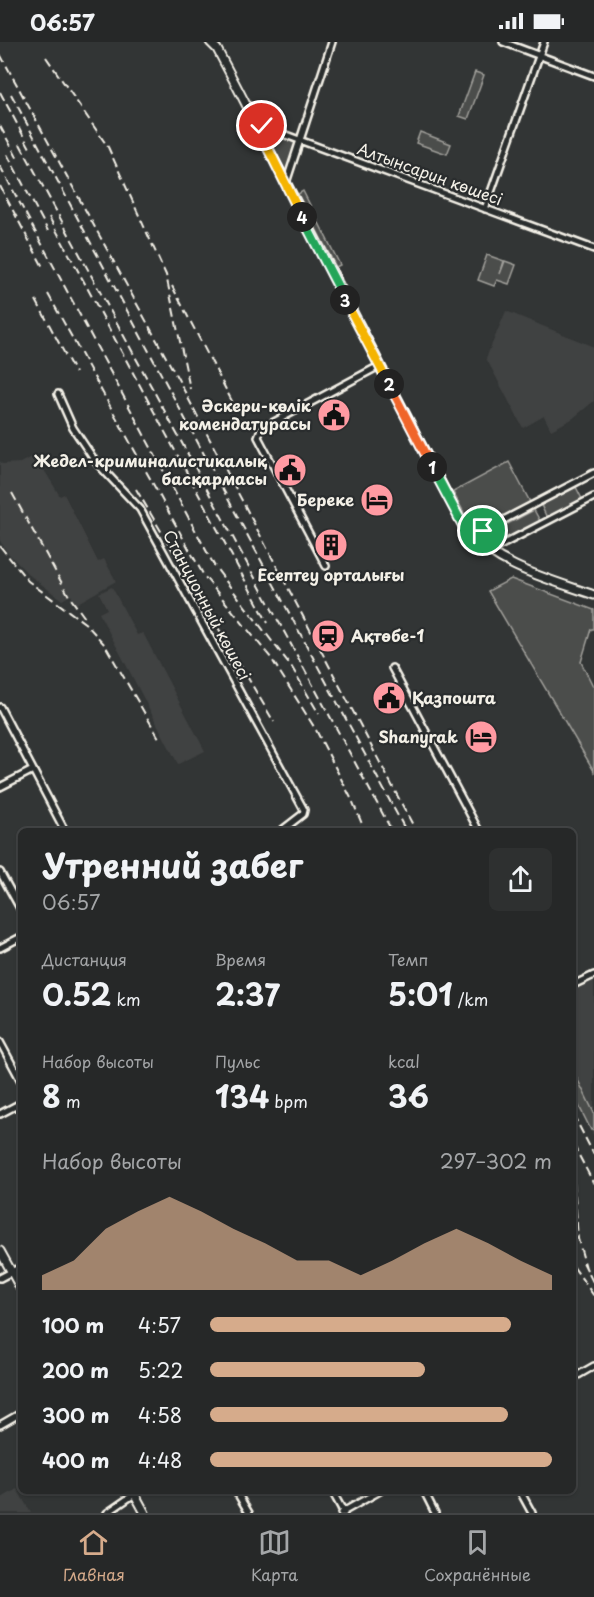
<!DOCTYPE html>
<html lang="ru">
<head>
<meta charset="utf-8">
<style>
  body { margin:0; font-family:"Playpen Sans",sans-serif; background:#2e3030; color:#f1f3f6; height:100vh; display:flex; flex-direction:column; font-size:22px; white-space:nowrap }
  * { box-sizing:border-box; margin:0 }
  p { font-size:20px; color:#a4a6a8 }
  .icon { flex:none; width:33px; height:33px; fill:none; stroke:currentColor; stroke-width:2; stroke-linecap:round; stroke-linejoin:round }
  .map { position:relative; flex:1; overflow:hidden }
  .drawer { position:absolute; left:18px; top:786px; width:558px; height:666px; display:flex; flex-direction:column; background:#262828; border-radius:9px; box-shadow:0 2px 4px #0004,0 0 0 2px #424445 }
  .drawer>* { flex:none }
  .pin { position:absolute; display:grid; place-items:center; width:51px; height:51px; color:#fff; margin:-26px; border:3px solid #fff; border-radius:50%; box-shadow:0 2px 6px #0007 }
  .km { position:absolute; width:30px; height:30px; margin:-15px; border-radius:50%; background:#222; color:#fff; font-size:16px; line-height:30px; text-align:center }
  .round { display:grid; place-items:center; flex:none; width:63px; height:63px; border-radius:9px; background:#2e3030 }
  .overview { display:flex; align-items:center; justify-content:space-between; height:102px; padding:0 24px }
  h1 { font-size:33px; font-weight:700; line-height:45px }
  .metrics { display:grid; grid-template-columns:repeat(3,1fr); gap:9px; height:102px; padding:6px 24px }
  .metrics div { display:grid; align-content:center }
  .metrics b { font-size:30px; font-weight:700 }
  .metrics small { font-size:16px; font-weight:400 }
  .metrics p { font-size:16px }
  .chart { height:168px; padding:12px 24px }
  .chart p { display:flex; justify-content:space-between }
  .chart svg { width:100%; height:108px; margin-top:6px; fill:#d6ab8b; opacity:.7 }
  ul { padding:0 24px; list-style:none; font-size:20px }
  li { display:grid; grid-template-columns:96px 72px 1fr; align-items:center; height:45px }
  li i { height:15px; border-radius:8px; background:#d6ab8b }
  .status { display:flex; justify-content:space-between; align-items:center; height:42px; padding:0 30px; background:#262828; direction:ltr }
  .status svg { height:16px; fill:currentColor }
  .dock { display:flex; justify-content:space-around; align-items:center; height:84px; border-top:2px solid #424445; background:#262828; font-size:16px; color:#a4a6a8 }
  .dock a { display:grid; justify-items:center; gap:3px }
  .dock .on { color:#d6ab8b }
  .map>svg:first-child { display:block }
  .built { fill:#404242 }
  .green { fill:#4b4d4c; stroke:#a09f9a; stroke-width:1.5 }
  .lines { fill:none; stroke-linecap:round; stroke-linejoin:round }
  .street-casing { stroke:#f4f1e8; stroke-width:10 }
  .secondary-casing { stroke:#f4f1e8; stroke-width:11 }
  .street { stroke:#2a2d2e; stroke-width:5 }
  .secondary { stroke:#2a2d2e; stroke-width:7 }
  .rail { stroke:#f4f1e8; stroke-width:2; stroke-dasharray:9 4.5; stroke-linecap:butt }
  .split-1-casing { stroke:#fff; stroke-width:12 }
  .split-2-casing { stroke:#fff; stroke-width:12 }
  .split-3-casing { stroke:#fff; stroke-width:12 }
  .split-4-casing { stroke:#fff; stroke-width:12 }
  .split-5-casing { stroke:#fff; stroke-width:12 }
  .split-1 { stroke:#22a559; stroke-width:8 }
  .split-2 { stroke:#f0652b; stroke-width:8 }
  .split-3 { stroke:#f5b400; stroke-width:8 }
  .split-4 { stroke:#22a559; stroke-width:8 }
  .split-5 { stroke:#f5b400; stroke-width:8 }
  .labels { text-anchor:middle; stroke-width:4.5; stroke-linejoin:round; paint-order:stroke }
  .street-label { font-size:16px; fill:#f4f1e8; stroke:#2a2d2e }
  .poi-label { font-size:16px; font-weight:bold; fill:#f4f1e8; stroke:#2a2d2e; text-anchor:end }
</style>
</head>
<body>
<div class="status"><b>06:57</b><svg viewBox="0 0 49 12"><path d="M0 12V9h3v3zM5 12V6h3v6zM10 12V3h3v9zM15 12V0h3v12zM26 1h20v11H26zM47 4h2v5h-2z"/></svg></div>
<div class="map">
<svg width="594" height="1471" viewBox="0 0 594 1471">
  <rect width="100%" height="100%" fill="#323535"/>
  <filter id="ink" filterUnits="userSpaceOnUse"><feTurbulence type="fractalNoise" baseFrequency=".0167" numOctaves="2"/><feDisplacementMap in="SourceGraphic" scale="12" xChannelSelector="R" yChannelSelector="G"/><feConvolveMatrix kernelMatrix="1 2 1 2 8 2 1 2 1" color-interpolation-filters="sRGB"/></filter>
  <g filter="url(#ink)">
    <path class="built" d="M506,269L594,305V359L572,377L551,388L544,374L523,386L486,316Z
      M35,413L60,454L64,452L98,520L104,517L116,539L76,562L71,553L62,558L28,532L8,511L0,499V419L2,422L20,421Z
      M112,545L137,593L143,591L205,709L178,722L99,571L107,567L99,551Z
      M594,937V1095L573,1052V948Z
      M17,1447L31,1471H0V1457Z"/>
    <path class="green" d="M475,30L484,33L468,77L459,74Z
      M263,88L296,100L285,131Z
      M420,90L451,102L447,112L416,101Z
      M303,149L340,223L336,225L298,152Z
      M487,213L504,219L500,232L505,219L516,223L509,242L497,238L494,244L478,238Z
      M509,420L530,460L481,486L473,485L470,482L453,450Z
      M576,445L582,457L547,476L541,463Z
      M534,468L540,479L504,498L498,487Z
      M511,537L594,568V587H591L581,620L594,646V729L488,549Z
      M573,1028L594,1071V1087L591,1088L573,1052Z"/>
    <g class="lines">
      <defs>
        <path id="street" d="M503,0L594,34
          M256,82L594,207
          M286,141L332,0
          M485,167L544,0
          M58,352L73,386L95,419L140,467L304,768L303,772L281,789
          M471,495L594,431
          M488,510L594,455
          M326,524L258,395L261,387L379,324
          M392,626L479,789
          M0,665L65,789
          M0,745L33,728
          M0,830L21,868
          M0,906L21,895
          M573,943L594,933
          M0,1000L21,1039
          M0,1072L21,1061
          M0,1236L21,1225
          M573,1336L594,1324
          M0,1383L21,1371
          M236,1449L249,1471
          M332,1449L344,1471
          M424,1449L435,1471
          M520,1449L532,1471
          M107,1471L139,1449
          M341,1471L380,1449"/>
        <path id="secondary" d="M210,0L217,7L237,45L466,489C499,525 549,537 594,553
          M0,1209L21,1247
          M133,1449L145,1471"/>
      </defs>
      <use href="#street" class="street-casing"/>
      <use href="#secondary" class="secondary-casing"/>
      <use href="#street" class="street"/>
      <use href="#secondary" class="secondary"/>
      <path class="rail" d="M0,12L178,337L416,789
        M46,15L108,105L166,233L190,347
        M0,50L31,108
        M11,52L406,789
        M0,84L19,119
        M20,102L392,789
        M7,112L48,189
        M0,124L215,525L291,624L319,672
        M0,144L43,225
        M49,175L268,581
        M172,244L235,365
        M48,252L204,534L271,616L316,688L352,758L365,789
        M36,258L75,331
        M136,447L274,680
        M12,451L69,554L85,576
        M0,504L28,539L86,582L105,603L159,696
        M373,786L375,789
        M573,1072L594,1113
        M573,1102L594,1142
        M573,1126L578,1197L586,1226
        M583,1220L594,1242
        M573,1224L594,1254"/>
    </g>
  </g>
  <g class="lines" filter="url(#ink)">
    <defs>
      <path id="split-1" d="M432,425L466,489L471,495L483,489"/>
      <path id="split-2" d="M389,342L432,425"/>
      <path id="split-3" d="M345,258L389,342"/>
      <path id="split-4" d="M302,175L345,258"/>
      <path id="split-5" d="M262,84L256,82L302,175"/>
    </defs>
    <use href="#split-1" class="split-1-casing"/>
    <use href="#split-2" class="split-2-casing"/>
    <use href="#split-3" class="split-3-casing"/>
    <use href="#split-4" class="split-4-casing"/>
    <use href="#split-5" class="split-5-casing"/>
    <use href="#split-1" class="split-1"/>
    <use href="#split-2" class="split-2"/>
    <use href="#split-3" class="split-3"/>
    <use href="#split-4" class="split-4"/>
    <use href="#split-5" class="split-5"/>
  </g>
  <defs>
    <symbol id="civic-disc" viewBox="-11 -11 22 22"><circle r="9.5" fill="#ff9aa2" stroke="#2a2d2e"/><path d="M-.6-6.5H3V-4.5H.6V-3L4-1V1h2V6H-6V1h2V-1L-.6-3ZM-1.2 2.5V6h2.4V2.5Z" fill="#111"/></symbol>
    <symbol id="hotel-disc" viewBox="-11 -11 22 22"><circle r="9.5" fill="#ff9aa2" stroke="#2a2d2e"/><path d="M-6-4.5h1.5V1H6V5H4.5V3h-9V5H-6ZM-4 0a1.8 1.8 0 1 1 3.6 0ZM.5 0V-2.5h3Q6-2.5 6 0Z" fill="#111"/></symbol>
    <symbol id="building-disc" viewBox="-11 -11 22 22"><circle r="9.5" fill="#ff9aa2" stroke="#2a2d2e"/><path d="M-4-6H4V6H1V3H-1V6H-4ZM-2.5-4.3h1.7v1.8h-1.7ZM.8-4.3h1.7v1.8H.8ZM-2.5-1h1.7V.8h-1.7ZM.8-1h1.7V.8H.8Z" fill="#111"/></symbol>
    <symbol id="station-disc" viewBox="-11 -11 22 22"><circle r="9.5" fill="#ff9aa2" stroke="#2a2d2e"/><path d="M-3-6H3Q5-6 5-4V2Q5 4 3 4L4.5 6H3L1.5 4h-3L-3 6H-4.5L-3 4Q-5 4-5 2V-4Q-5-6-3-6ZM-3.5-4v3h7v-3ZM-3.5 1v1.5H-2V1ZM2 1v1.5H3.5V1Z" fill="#111"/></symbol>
  </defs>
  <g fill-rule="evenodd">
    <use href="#civic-disc" x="315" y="354" width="38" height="38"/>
    <use href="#civic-disc" x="271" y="409" width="38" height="38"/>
    <use href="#hotel-disc" x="358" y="439" width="38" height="38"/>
    <use href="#building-disc" x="312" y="484" width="38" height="38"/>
    <use href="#station-disc" x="309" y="575" width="38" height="38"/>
    <use href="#civic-disc" x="370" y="637" width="38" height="38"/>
    <use href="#hotel-disc" x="462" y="676" width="38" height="38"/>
  </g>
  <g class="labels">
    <g class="street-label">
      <text transform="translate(430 132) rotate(20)" y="6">Алтынсарин көшесі</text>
      <text transform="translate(207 563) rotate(62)" y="6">Станционный көшесі</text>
    </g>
    <g class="poi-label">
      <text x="311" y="370">Әскери-көлік<tspan x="311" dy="18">комендатурасы</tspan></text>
      <text x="267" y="425">Жедел-криминалистикалық<tspan x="267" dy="18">басқармасы</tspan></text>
      <text x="354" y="464">Береке</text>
      <text x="331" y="539" text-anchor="middle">Есептеу орталығы</text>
      <text x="351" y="600" text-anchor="start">Ақтөбе-1</text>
      <text x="412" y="662" text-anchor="start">Қазпошта</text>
      <text x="458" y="701">Shanyrak</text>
    </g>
  </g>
</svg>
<div class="pin" style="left:483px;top:489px;background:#1e9e55"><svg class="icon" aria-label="arrive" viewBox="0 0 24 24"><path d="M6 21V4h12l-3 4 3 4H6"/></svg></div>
<div class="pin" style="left:262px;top:84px;background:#d93025"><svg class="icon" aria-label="check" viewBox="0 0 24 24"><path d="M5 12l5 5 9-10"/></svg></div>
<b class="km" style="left:432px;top:425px">1</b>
<b class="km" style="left:389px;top:342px">2</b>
<b class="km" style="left:345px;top:258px">3</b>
<b class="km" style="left:302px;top:175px">4</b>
<section class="drawer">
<div class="overview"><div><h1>Утренний забег</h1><p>06:57</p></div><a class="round"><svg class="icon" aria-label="share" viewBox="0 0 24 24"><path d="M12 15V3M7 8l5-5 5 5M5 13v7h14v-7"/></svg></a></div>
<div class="metrics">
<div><p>Дистанция</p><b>0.52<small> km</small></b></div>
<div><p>Время</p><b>2:37</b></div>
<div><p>Темп</p><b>5:01<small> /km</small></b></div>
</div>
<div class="metrics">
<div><p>Набор высоты</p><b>8<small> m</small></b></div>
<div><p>Пульс</p><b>134<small> bpm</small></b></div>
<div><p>kcal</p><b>36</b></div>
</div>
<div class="chart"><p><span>Набор высоты</span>297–302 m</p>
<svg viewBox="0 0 160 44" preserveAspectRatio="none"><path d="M0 44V38L10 32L20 19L30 12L40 6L50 12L60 19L70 25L80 32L90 32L100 38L110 32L120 25L130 19L140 25L150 32L160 38V44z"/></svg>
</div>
<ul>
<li><b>100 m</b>4:57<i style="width:88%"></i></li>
<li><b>200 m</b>5:22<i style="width:63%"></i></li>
<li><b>300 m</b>4:58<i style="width:87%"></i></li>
<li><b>400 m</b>4:48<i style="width:100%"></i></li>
</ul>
</section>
</div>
<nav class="dock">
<a class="on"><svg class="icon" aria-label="home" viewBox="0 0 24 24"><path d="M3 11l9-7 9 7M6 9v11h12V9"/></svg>Главная</a>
<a><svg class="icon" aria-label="map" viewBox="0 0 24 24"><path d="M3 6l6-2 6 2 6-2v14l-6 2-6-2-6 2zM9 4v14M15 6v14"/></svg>Карта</a>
<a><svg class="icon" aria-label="saved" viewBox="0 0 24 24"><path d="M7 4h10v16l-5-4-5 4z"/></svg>Сохранённые</a>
</nav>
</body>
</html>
